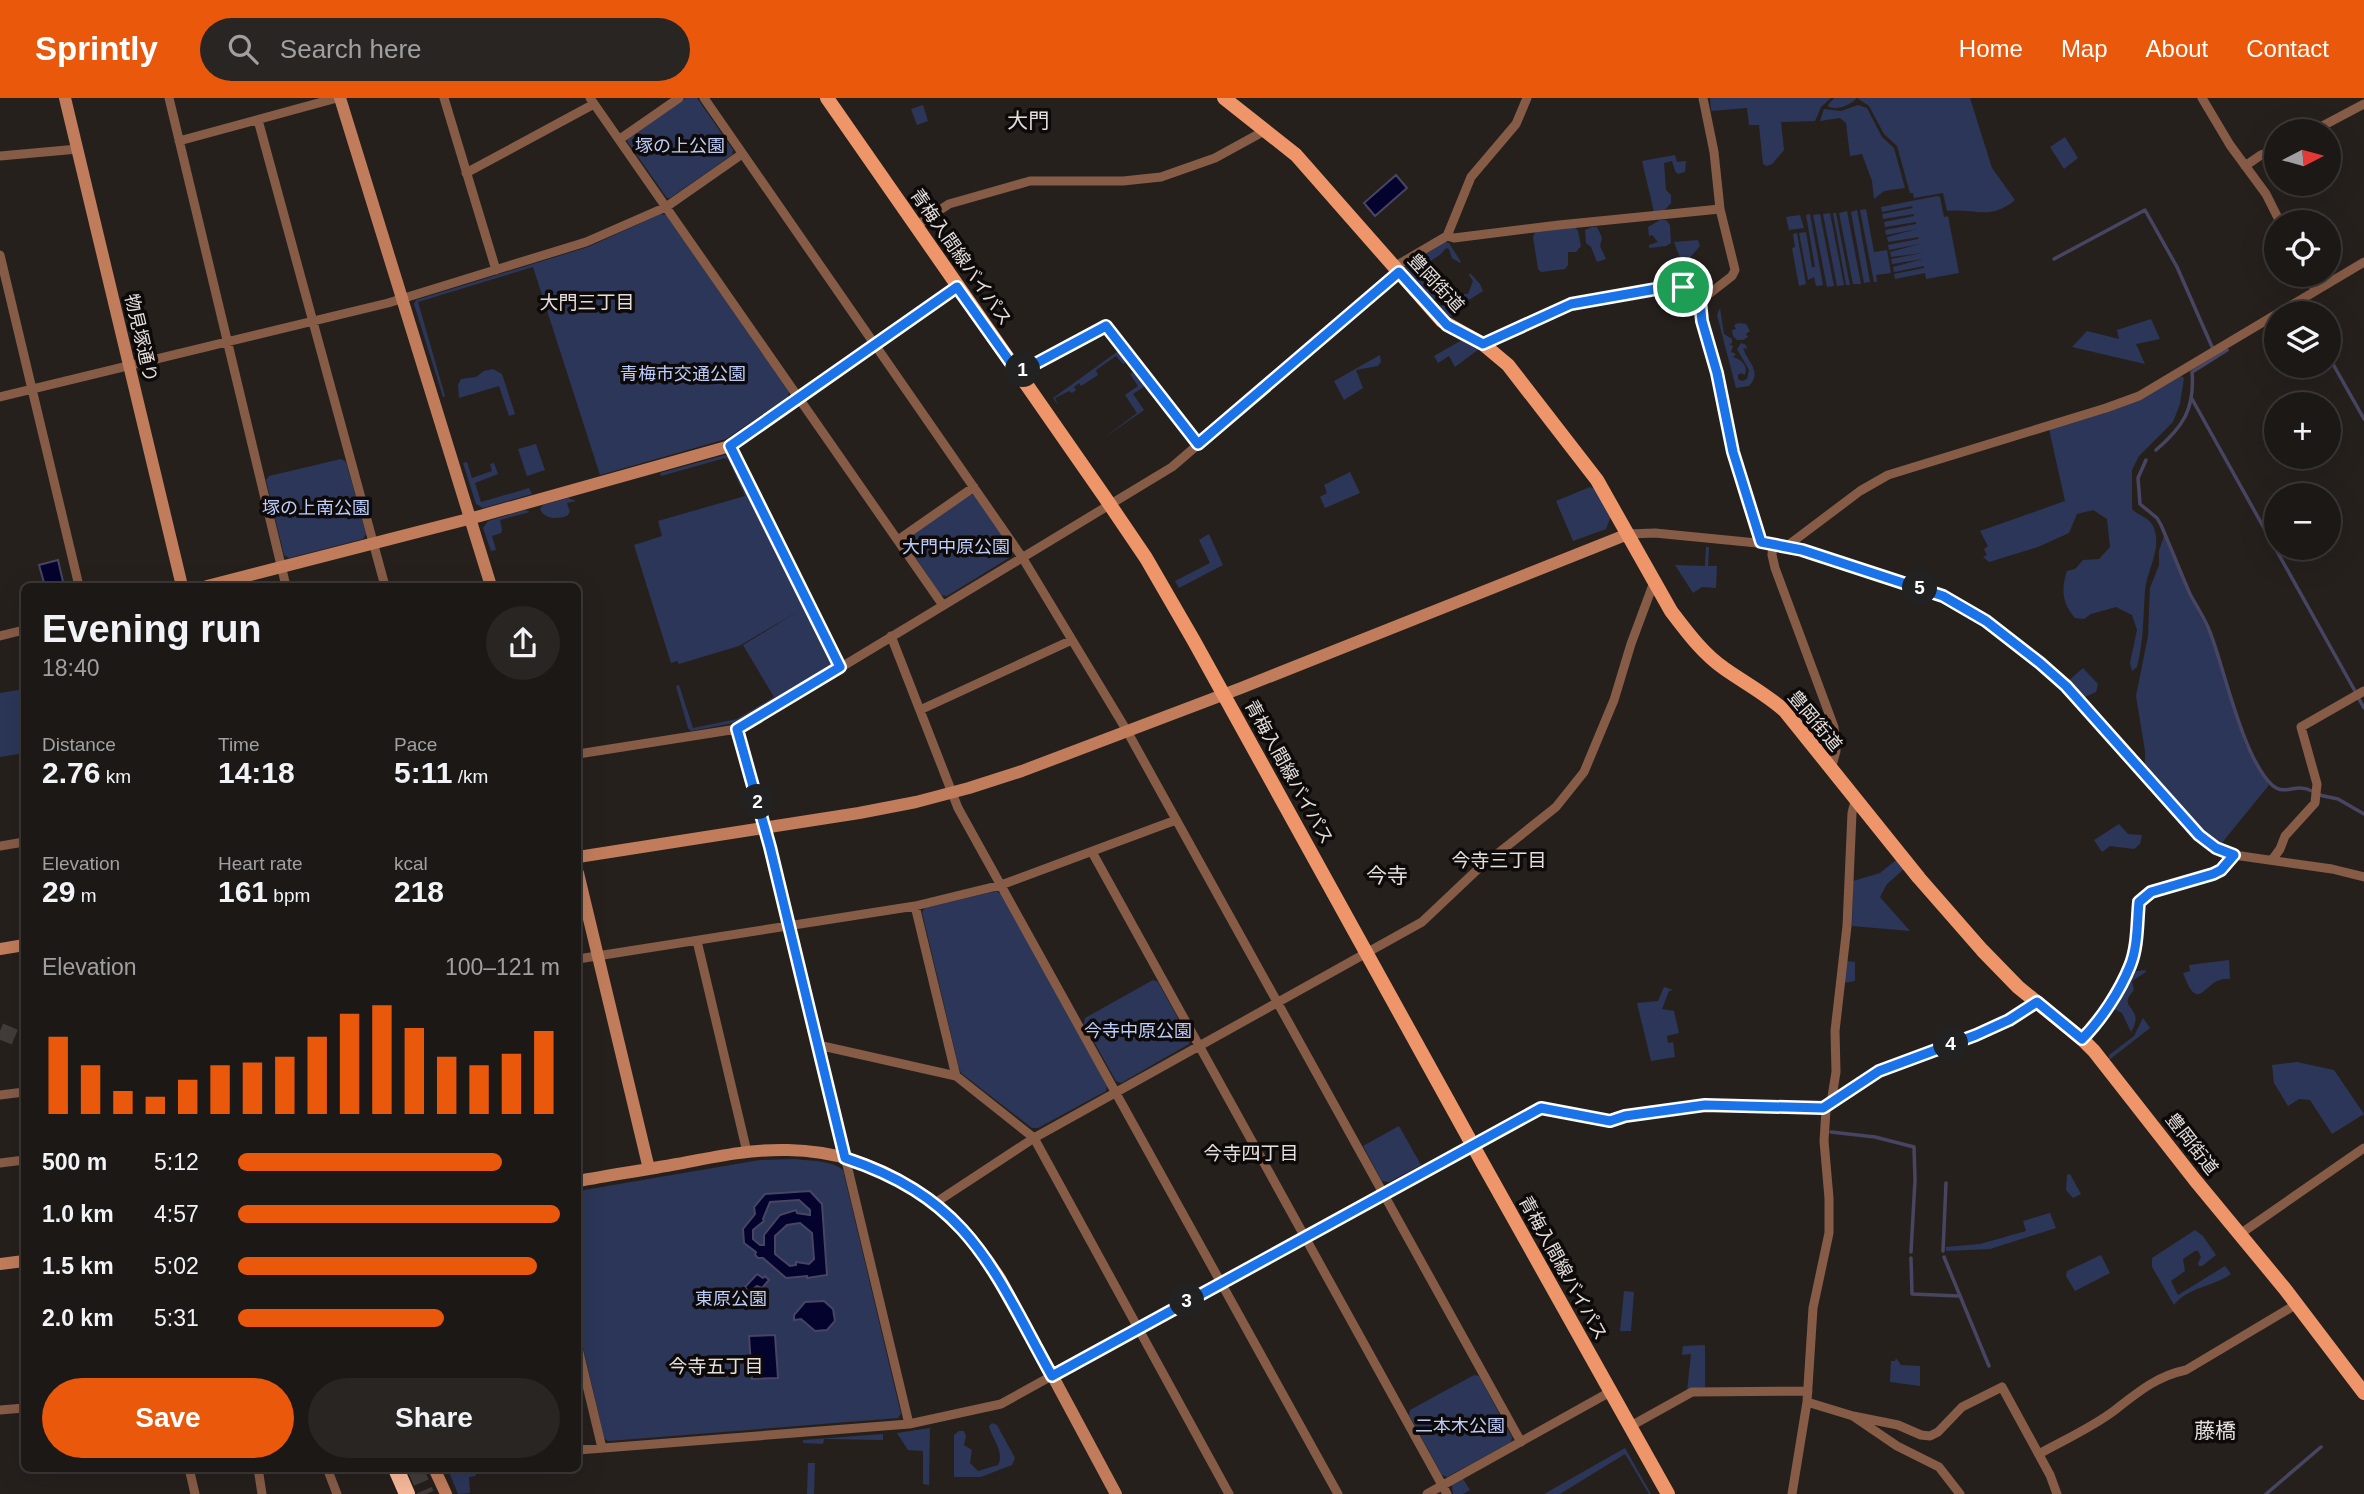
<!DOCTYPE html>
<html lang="en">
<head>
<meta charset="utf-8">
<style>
  body { margin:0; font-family:Arial,"Noto Sans JP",sans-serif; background:#292523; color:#f1f3f6; height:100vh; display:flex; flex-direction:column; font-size:26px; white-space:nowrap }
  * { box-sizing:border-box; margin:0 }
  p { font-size:23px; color:#a0a0a1 }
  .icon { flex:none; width:38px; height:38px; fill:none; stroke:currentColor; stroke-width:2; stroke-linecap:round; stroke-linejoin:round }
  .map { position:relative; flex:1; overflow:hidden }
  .panel { position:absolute; left:21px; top:485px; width:560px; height:889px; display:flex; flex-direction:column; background:#1c1816; border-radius:10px; box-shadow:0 7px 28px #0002,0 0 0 2px #3a3735 }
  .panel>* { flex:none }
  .needle { width:46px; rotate:84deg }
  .fabs { position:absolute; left:2264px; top:21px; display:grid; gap:14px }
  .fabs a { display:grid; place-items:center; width:77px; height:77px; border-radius:50%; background:#1c1816; box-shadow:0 7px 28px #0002,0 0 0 2px #3a3735; font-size:35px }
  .pin { position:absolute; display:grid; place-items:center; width:60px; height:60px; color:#fff; margin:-30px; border:4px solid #fff; border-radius:50%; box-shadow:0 2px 7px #0007 }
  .km { position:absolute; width:35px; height:35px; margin:-18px; border-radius:50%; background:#222; color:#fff; font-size:19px; line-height:35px; text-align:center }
  .round { display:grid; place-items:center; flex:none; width:74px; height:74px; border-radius:37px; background:#292523 }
  .head { display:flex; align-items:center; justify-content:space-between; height:119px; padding:0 21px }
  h1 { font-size:38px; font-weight:700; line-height:52px }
  .stats { display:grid; grid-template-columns:repeat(3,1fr); gap:10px; height:119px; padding:7px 21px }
  .stats div { display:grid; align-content:center }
  .stats b { font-size:30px; font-weight:700 }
  .stats small { font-size:19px; font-weight:400 }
  .stats p { font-size:19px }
  .chart { height:196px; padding:14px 21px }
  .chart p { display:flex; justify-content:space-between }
  .chart svg { width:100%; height:126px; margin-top:7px; stroke:#ea580c; stroke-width:6 }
  .cta { display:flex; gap:14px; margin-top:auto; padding:14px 21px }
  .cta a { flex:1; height:80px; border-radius:42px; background:#ea580c; color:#fff; font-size:28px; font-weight:700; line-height:80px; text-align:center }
  .cta a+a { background:#292523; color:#f1f3f6 }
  ul { padding:0 21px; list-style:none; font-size:23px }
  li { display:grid; grid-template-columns:112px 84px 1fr; align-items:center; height:52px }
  li i { height:18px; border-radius:9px; background:#ea580c }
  header { display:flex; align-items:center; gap:42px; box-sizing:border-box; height:98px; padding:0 35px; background:#ea580c; color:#fff }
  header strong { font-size:33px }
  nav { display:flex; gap:38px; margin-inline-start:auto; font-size:24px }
  .search { width:490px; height:63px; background:#292523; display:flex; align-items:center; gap:18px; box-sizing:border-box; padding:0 24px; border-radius:38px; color:#a0a0a1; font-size:26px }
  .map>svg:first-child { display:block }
  .green { fill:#2c3658 }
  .water { fill:#04032e; stroke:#474562; stroke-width:2; fill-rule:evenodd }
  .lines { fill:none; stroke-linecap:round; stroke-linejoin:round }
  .stream { stroke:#474562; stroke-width:3.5 }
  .highway-tunnel { stroke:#423d3a; stroke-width:16; stroke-dasharray:16 8; stroke-linecap:butt }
  .street { stroke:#875c47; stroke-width:9 }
  .secondary { stroke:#c17d5b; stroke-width:12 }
  .primary { stroke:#ee966a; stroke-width:14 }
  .highway { stroke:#fbbb9c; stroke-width:16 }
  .route-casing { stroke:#fff; stroke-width:14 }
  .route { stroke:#1a73e8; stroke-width:9 }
  .labels { text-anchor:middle; stroke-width:7; stroke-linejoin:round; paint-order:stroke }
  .park-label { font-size:18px; fill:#bcccfb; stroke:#0d0a09 }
  .street-label { font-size:18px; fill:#e4dfdd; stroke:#0d0a09 }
  .neighbourhood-label { font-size:19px; fill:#e4dfdd; stroke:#0d0a09 }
  .quarter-label { font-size:21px; fill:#e4dfdd; stroke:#0d0a09 }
</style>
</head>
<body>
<header>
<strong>Sprintly</strong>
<div class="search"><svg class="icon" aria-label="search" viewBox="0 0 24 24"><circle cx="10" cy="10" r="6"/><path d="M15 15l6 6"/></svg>Search here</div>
<nav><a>Home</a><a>Map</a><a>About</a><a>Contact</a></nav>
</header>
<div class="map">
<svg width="2364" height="1396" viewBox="0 0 2364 1396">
  <rect width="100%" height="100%" fill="#26201d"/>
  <path class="green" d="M685,0H697L733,52L732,57L670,100H667L627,43L628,40Z
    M1710,0H1831L1821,9L1815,23L1781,24L1784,52L1772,66L1767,68L1763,66L1759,27H1749L1747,10L1711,13Z
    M1834,0H1970L1992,70L2015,102C1990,123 1975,110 1947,113L1943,95L1914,100L1913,95H1910L1897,48L1884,36L1869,8L1857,0C1850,7 1840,12 1829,9L1828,7Z
    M923,7L928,23L917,27L911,11Z
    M1858,7L1867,10L1882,39L1894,50L1905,90L1884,93L1874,101L1872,83L1862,56L1850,58L1846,25L1840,20L1820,23L1824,11L1841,13Z
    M2065,39L2078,60L2064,71L2050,49Z
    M1675,57L1677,64L1686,63L1685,74L1678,76L1675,73L1672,63L1664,65L1666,92L1671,97V105L1664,113L1654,114L1642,63Z
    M1937,98L1940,99L1944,119L1948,118L1959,175L1926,181L1925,175L1895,181L1894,176L1924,170V168L1894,174L1893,169L1923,161L1892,166L1891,161L1922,155L1891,159L1890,154L1920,146L1889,152L1888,147L1918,141L1919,139L1888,144L1887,139L1917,131L1886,137L1885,132L1916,126V124L1885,129L1884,124L1914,118V116L1883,121L1882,116L1913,110L1912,108L1882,114L1881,109Z
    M1866,111L1874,154L1887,152L1891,175L1876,177L1877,184H1874L1860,112Z
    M1857,112L1870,184L1864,185L1851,114Z
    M1847,113L1861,186H1853L1839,115Z
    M1830,115L1844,187L1837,188L1823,116Z
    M1833,115H1836L1850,187H1846Z
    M661,116L666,117L789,294L788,299L726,341L600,377L533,169L418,204L445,298L443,299L414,206L416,202L588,149Z
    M1810,116L1823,187L1816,188L1814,179L1808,182L1799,135L1806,134L1812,169H1815L1806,117Z
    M1820,116L1834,188L1827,189L1813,117Z
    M1800,117L1804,130L1789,132L1786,119Z
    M1660,122H1666L1670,127L1671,145L1666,148L1649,150V147L1658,144L1652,137L1649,138L1648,129Z
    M1575,129L1578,133L1581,148L1576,154H1568V167L1565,171L1541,174L1538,171L1533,139L1535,134Z
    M1592,129H1597L1602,140L1600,148L1606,161L1597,164L1591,149L1586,145L1585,132Z
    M1797,135L1806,186L1799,188L1792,150L1795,149L1793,136Z
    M1698,142L1700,148L1683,168L1674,144Z
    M1445,144L1449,145L1461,164L1460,165L1452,160L1449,151L1446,150L1441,156L1428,165L1430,174L1439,182L1441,189L1435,201L1430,202L1404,168Z
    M1470,175L1480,186L1483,193L1461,207L1456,216L1450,219L1439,212L1440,208L1445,205L1451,192L1458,196H1468L1473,183L1469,177Z
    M1720,210L1724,236L1732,241V245L1729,246L1733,248L1731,254L1736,256L1733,259C1741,262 1748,266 1745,277L1741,275L1738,277V281L1742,283L1747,281L1749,272L1737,251L1741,245L1746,247L1747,251L1743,250C1747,264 1763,273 1749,288L1736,290L1717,217Z
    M2151,221L2160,241L2136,246L2145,266L2072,249L2087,233L2119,241L2117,232Z
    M1739,225L1746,226L1750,233L1746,236L1748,239L1743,242H1737L1733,238L1732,232L1736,231L1734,227Z
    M1462,242L1479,251L1455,269L1449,258L1438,265L1434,258Z
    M1121,251L1130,262L1123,266L1116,258L1096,272L1098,277L1081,288L1079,285L1074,289L1076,292L1072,295L1069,293L1055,300L1058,307L1053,300Z
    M1380,257L1381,264L1378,268L1356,272L1363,290L1344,302L1334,283Z
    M493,271L502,276L515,316L509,318L499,288L459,300L458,287L461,281L476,279L484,273Z
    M1137,272L1148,286L1133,296L1144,312L1104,340L1137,315L1125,297L1138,288L1130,276Z
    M2181,278L2184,280L2180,306L2173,324L2139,358L2132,372V411C2138,418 2149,419 2153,428C2163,449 2147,472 2145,492C2143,520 2144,541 2137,569L2132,573L2130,565L2137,532L2132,517L2116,509L2091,516L2084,521L2075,520C2062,505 2061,491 2067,473L2075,471L2083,462L2099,461L2110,449L2107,421L2093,412L2077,416L2069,435L2038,449L1989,464L1983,459L1987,457L1984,451L1988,448L1980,433L2065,403L2049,331L2105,315L2140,302Z
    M536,346L545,372L527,378L518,351Z
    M725,357L730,359L832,564L831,568L739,624L691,633L688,630L676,588L679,587L693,630L737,621L774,599L743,547L802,511L739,548L679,566L677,563L671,565L634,447L662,438L658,423L745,398L728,361L725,360L661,378L660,375Z
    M341,361L346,364L366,436L363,441L289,460L284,457L266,382L269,378Z
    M467,364L472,380L492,373L490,366L494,365L498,376L475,385L481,404L529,390L532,396L483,410L476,406L463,365Z
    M1350,374L1360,395L1325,410L1320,399L1327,395L1324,387Z
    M1590,389L1595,391L1611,418L1606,431L1573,443L1556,403Z
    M969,396L974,397L1013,453L1012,458L947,498L941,497L905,444L906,439Z
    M568,400L576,403L567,405L570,414L567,418C557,421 545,422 540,411L543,407Z
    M525,412L530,414L500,422L502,432L501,435L492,438L496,452L491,453L483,430L488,423Z
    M1209,436L1223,467L1179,490L1175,483L1210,465L1199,442Z
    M2164,438L2189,496L2209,535L2245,646L2269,687L2221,746C2190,730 2167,695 2145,669V653L2136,598L2148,538L2150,490L2159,467V453Z
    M1706,449H1709L1708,468H1717L1716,490L1702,489L1693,495L1675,467L1705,468Z
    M2083,570L2098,586L2096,594L2083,600L2068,583Z
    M24,591V655L0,659V595Z
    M2119,726L2128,736L2142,737L2140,746L2134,751L2110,748L2102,754L2094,742Z
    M1896,762L1904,771L1887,786L1880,799L1910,833L1852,828L1853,783L1880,775Z
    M996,793L1001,796L1107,988L1106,993L1038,1030H1032L961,975L959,970L922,814L925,810Z
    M2229,862L2230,881C2204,877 2200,921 2183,875L2190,873L2189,867Z
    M1846,863L1855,864V883L1844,885Z
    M2145,872L2146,874L2132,883L2134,892C2132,895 2129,897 2128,901C2125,911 2144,913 2131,934L2122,915L2110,909L2131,874Z
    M1153,882L1158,884L1190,942L1189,946L1121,985L1116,983L1084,926L1085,920Z
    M1664,889L1673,892L1669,893L1662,911L1674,913L1679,935L1667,938L1668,945L1673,944L1675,959L1651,963L1637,905L1658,903Z
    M2143,920L2150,930L2109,962V957L2134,938Z
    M2297,964L2334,972L2364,1016L2332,1036L2310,1002L2299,1001L2288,1008L2274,985L2272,967Z
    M1399,1028L1421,1067L1389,1084L1382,1083L1363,1048Z
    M795,1061C810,1063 831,1062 843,1072L901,1316L898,1320L608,1343L604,1340L578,1228V1093L760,1062Z
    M2070,1076L2081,1096L2073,1100L2066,1092L2067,1077Z
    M2050,1115L2056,1130L1990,1151L1946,1153V1149L1980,1146L2026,1133L2023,1123Z
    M2195,1132L2203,1138L2216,1157L2202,1168H2199L2198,1165L2201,1159L2198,1153H2195L2183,1161L2185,1173L2171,1183L2178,1197L2225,1168L2231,1176C2213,1189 2188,1189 2174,1207L2152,1169V1160Z
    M2101,1157L2110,1175L2075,1193L2066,1178L2067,1173Z
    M1624,1193L1634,1194L1631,1233H1620Z
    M1705,1247V1289L1687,1293L1691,1256L1682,1257L1683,1248Z
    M1896,1260L1901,1267L1920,1268V1288L1890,1284L1891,1263H1895Z
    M1474,1277L1479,1278L1512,1339L1511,1344L1447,1379L1442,1377L1409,1317L1410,1312Z
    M992,1325L997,1327L1015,1360L1012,1367L981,1379H954V1337L959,1333H964L966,1338L964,1347L972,1352L970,1365L978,1373L998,1367C1005,1354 992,1341 989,1328Z
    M930,1330L929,1387L923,1386V1353L908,1352L897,1335Z
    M883,1336V1342L824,1341L823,1346L803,1345V1342Z
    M1625,1350L1651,1396H1649L1625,1356L1560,1396H1544Z
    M808,1365H815L814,1396H807Z
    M452,1370H474L476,1378L469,1379L470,1395L458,1396L449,1374Z
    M1463,1381L1470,1392L1463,1396H1453L1452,1387Z"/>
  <path class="water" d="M1396,77L1407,90L1375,118L1364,105Z
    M58,462L64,488H45L39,467Z
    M810,1093L822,1106L827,1177L807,1180V1178L786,1180L763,1160H758L755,1157L756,1154L744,1145L743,1131L755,1116L754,1109L765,1096ZM799,1102L810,1112V1117L797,1115L796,1112L780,1117L764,1137V1147H760L753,1141V1132L764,1123L763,1121L770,1104ZM800,1125L812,1135L814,1161L809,1166L796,1164V1167L790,1168L775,1156V1138L787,1127Z
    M757,1176L763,1180L765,1178L769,1182L762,1190L757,1188L749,1194L745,1189Z
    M824,1203L833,1211L835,1223L827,1232L815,1233L801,1221L794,1222V1217L805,1204Z
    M775,1237L778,1280L752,1281L749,1238Z"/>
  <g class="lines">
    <path class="stream" d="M2054,161L2145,112L2177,169L2213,251
      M2300,206L2305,215
      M2329,259L2364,321
      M2192,301L2355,593
      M2156,352C2183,329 2195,311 2192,274L2227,252
      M2146,362L2138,380L2140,406L2157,420L2161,427C2171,450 2180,473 2190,496C2197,509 2205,521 2210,534C2225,573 2243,660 2272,687C2285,699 2295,684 2312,693
      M2359,601L2364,610
      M2319,697L2338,701L2364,716
      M1831,1034L1875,1039L1914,1049L1915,1082L1911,1154
      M1943,1153L1946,1085
      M1944,1159L1989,1268
      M1911,1160L1912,1196L1959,1198
      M2266,1396L2321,1349"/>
    <path class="highway-tunnel" d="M0,933L24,943
      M415,1370L426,1396"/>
    <path class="street" d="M169,0L286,488
      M444,0L496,172
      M590,0L942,506
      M704,0L1022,459L1127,633L1521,1344
      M1703,0L1714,54L1720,111L1735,172L1732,178L1700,203L1702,223L1717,275L1733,354L1761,444
      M2202,0L2230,47L2266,96L2280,124
      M258,22L385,488
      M2313,33L2364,6
      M620,41L679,0
      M179,43L337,0
      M0,58L78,51
      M2245,68L2261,57L2277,51
      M466,75L594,6
      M916,128L949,106L1030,83H1123L1161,79L1215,60L1266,32
      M1447,138L1454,140L1559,127L1720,111
      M0,157L79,488
      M1394,169L1447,138L1471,79L1516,26L1527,0
      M2307,177L2315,191
      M1483,246C1499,236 1518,231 1536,223C1550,217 1562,208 1578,204L1678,188L1688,192L1700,203
      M1018,275L1106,228L1198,346
      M0,299L388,205L586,144L666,109L742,56
      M730,348L840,569
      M1628,436L1655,435L1787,448L1954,503L1986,523L2057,580L2189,727L2209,746L2234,757L2332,771L2364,779
      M898,442L974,389
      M1773,445L1772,457L1775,470L1834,629L1836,653L1831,671
      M1787,448L1860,393L1888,377L2106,310L2139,298L2364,164
      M0,538L24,532
      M891,538L958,710L1338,1396
      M920,612L1072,542
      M737,631L792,837L909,1326
      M578,656L737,631L782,605L1172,369L1399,174
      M0,748L24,744
      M1092,754L1447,1396
      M2272,762L2280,751L2285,738L2315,705L2317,686L2301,629L2364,593
      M915,808L956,978
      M697,843L747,1054
      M578,861L915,808L1001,787L1176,722
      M2082,941C2101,921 2120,893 2130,868C2138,849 2137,824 2139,804L2151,794L2213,776L2221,772L2234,757
      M818,947L956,978L1034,1040L1229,1396
      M0,997L24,994
      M0,1065L24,1062
      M935,1105L1034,1040L1422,824L1477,772L1556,709L1584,674L1614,602L1631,546L1654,484
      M2240,1136L2364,1050
      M578,1250L602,1350
      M1807,1304L1853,1318L1897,1348L1939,1369L1960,1396
      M0,1312L24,1310
      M1853,1318L1898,1327L1921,1337L1930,1338L1938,1334L1962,1309L2002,1289L2050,1377L2057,1396
      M1629,1329L1692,1294L1808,1293
      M578,1352L909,1326L1001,1306L1534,1012L1548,1011L1610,1023L1625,1018L1705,1007L1823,1010L1879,973L1976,937L2009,922L2037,904
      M2039,1356C2064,1342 2093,1329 2115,1312C2138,1294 2157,1278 2186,1272L2297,1206
      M189,1370L195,1396
      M258,1370L262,1396
      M327,1370L337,1396
      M1427,1396L1610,1294
      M1792,1396L1807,1304L1813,1210L1829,1135V1100L1824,1043L1826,1012L1832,999L1836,974L1835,933L1847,828L1852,715L1855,703"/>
    <path class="secondary" d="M65,0L182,488
      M340,0L491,488
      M207,488L480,418L730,348L957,189
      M578,759L859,715L916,704L969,690L1022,673L1241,590L1628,436
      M578,775L649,1071
      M0,851L24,847
      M578,1083C611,1077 644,1072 677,1066C714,1059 750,1051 788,1052C881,1054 952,1105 1001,1182L1116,1396
      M0,1166L24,1163
      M434,1370L446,1396"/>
    <path class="primary" d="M827,0L1104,398L1146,460L1194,543L1482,1064L1668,1396
      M1224,0L1296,57L1442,223L1483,246L1508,267L1597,382L1671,513C1687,534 1703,556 1725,571C1745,585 1766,596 1785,613L1919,780L1982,852L2018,889L2082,941L2094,953L2195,1082L2285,1191L2364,1295"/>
    <path class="highway" d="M397,1373L407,1396"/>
  </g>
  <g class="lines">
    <defs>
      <path id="route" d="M1399,174L1447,227L1483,246L1571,206L1673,188L1688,192L1700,203L1702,223L1717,275L1733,354L1761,444L1802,452L1943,498L1986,523L2040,565L2066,588L2199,737L2216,750L2234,757L2221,772L2213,776L2151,794L2139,804C2137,824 2138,849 2130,868C2120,893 2101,922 2082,941L2037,904L2009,922L1976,937L1879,973L1823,1010L1705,1007L1625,1018L1610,1023L1541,1010L1052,1278C993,1172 971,1102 845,1060L770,749L737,631L840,569L730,348L957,189L1018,275L1106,228L1198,346Z"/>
    </defs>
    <use href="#route" class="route-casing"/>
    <use href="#route" class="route"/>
  </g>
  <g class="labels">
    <g class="park-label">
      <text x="680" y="54">塚の上公園</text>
      <text x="683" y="282">青梅市交通公園</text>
      <text x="316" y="416">塚の上南公園</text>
      <text x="956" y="455">大門中原公園</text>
      <text x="1138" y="939">今寺中原公園</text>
      <text x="731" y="1207">東原公園</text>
      <text x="1460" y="1334">二本木公園</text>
    </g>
    <g class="street-label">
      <text transform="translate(961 159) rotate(55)" y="6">青梅入間線バイパス</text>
      <text transform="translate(1436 185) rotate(47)" y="6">豊岡街道</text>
      <text transform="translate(141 240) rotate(77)" y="6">物見塚通り</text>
      <text transform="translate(1815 623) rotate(50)" y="6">豊岡街道</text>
      <text transform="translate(1289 674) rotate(61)" y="6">青梅入間線バイパス</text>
      <text transform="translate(2192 1046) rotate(52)" y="6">豊岡街道</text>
      <text transform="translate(1563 1170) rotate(61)" y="6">青梅入間線バイパス</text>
    </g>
    <g class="neighbourhood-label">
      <text x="587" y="211">大門三丁目</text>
      <text x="1499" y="769">今寺三丁目</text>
      <text x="1251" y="1062">今寺四丁目</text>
      <text x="716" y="1275">今寺五丁目</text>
    </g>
    <g class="quarter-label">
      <text x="1028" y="30">大門</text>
      <text x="1387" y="785">今寺</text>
      <text x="2215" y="1340">藤橋</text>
    </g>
  </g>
</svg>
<div class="fabs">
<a><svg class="needle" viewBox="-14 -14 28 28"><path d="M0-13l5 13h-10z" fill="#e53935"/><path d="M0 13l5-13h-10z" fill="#a0a0a1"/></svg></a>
<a><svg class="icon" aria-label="locate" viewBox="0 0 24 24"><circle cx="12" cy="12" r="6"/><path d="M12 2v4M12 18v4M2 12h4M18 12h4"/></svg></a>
<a><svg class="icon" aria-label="layers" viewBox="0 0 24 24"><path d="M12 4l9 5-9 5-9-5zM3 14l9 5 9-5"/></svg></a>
<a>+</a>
<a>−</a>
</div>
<div class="pin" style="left:1683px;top:189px;background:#1e9e55"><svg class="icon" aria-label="arrive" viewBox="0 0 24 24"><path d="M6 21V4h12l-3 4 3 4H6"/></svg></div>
<b class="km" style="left:1023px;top:272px">1</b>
<b class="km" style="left:758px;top:704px">2</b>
<b class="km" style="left:1187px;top:1203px">3</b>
<b class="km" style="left:1951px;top:946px">4</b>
<b class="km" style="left:1920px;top:490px">5</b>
<section class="panel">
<div class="head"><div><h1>Evening run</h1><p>18:40</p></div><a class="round"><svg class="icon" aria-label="share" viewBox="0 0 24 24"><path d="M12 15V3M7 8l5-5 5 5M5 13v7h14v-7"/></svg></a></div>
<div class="stats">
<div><p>Distance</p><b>2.76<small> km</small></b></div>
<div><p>Time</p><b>14:18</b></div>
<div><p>Pace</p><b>5:11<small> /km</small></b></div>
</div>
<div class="stats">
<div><p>Elevation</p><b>29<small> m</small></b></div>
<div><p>Heart rate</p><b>161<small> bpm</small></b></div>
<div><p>kcal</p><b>218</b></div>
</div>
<div class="chart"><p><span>Elevation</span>100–121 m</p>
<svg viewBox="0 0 160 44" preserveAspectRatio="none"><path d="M5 44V17M15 44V27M25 44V36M35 44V38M45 44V32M55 44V27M65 44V26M75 44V24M85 44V17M95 44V9M105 44V6M115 44V14M125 44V24M135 44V27M145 44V23M155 44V15"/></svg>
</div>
<ul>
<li><b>500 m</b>5:12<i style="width:82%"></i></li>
<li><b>1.0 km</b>4:57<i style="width:100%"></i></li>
<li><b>1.5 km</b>5:02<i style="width:93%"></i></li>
<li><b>2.0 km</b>5:31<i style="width:64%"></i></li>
</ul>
<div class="cta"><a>Save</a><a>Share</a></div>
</section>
</div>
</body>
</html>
